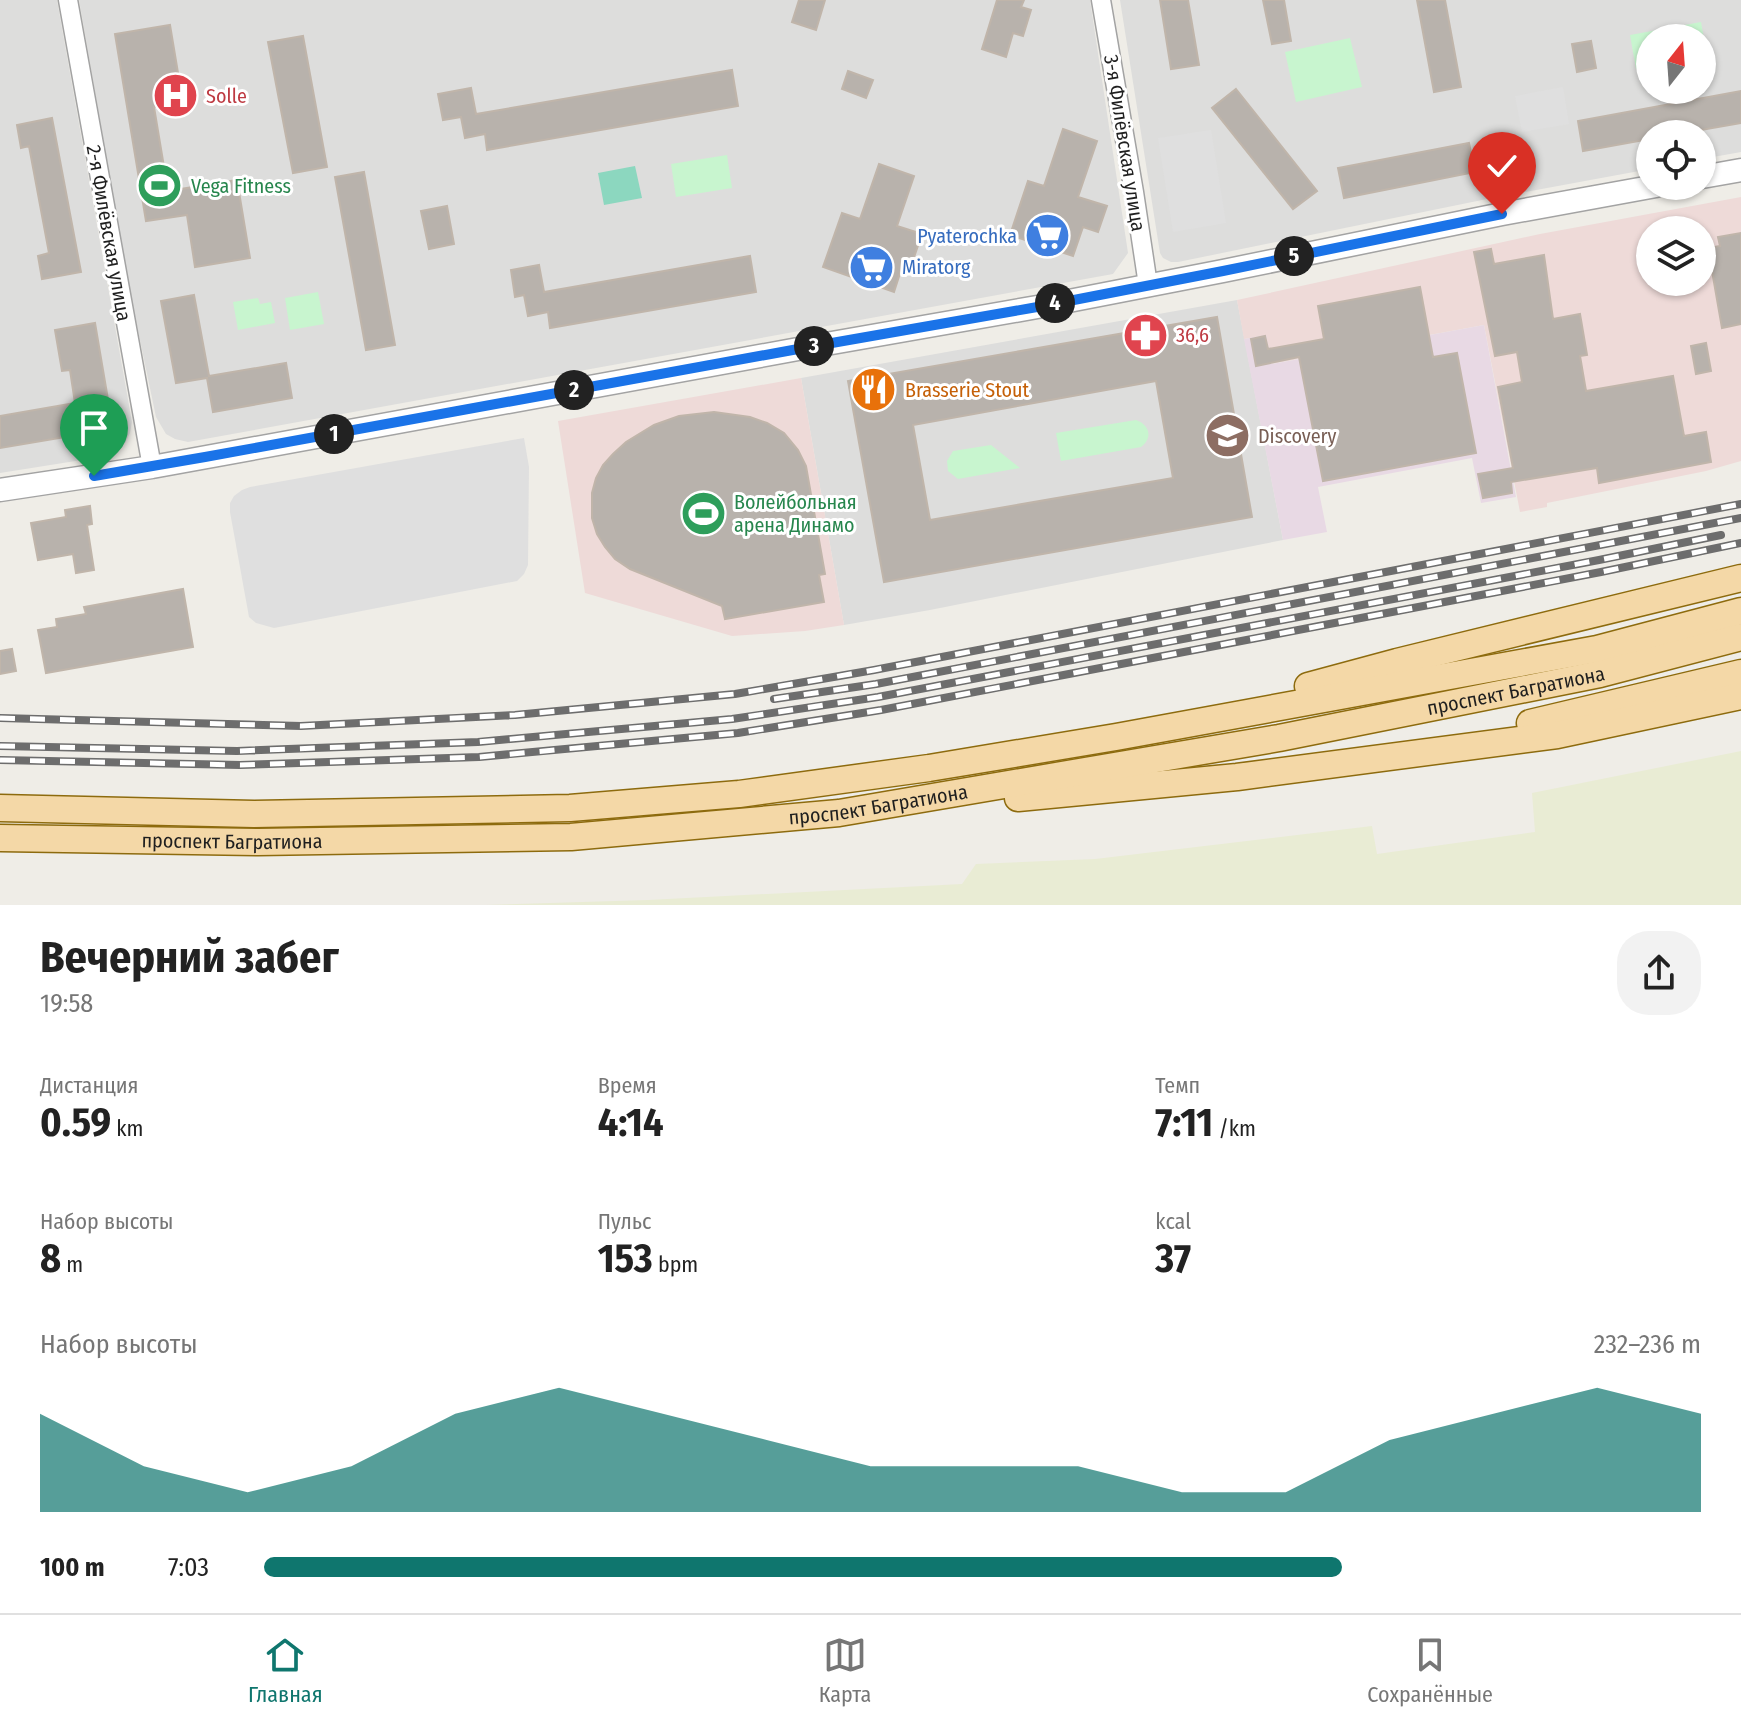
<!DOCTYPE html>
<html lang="ru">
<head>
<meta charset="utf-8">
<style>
  body { margin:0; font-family:"Fira Sans Condensed",sans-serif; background:#f2f2f2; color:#222; height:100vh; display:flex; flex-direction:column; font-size:30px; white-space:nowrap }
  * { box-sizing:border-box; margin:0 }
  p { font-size:26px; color:#767676 }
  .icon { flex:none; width:44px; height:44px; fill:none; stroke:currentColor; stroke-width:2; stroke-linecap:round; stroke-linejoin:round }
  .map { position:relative; height:905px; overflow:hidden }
  .drawer { display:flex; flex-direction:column; background:#fff; flex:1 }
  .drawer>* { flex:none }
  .needle { width:52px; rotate:17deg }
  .tools { position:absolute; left:1636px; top:24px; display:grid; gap:16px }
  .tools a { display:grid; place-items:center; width:80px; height:80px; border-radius:50%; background:#fff; box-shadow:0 2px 6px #0004; font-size:40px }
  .pin { position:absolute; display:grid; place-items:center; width:68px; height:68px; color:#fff; margin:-82px -34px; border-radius:50% 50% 50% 0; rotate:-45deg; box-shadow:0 0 8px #0007 }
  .pin .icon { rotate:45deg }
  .km { position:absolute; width:40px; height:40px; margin:-20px; border-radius:50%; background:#222; color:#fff; font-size:22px; line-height:40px; text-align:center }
  .round { display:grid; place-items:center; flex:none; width:84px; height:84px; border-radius:32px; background:#f2f2f2 }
  .head { display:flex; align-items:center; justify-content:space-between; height:136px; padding:0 40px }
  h1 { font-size:44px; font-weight:700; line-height:60px }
  .figures { display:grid; grid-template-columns:repeat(3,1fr); gap:12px; height:136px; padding:8px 40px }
  .figures div { display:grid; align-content:center }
  .figures b { font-size:40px; font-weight:700 }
  .figures small { font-size:22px; font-weight:400 }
  .figures p { font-size:22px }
  .chart { height:224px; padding:16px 40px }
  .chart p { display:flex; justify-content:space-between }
  .chart svg { width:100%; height:144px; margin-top:8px; fill:#0f766e; opacity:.7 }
  ul { padding:0 40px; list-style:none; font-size:26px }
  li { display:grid; grid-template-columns:128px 96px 1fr; align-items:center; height:60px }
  li i { height:20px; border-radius:10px; background:#0f766e }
  .tab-bar { display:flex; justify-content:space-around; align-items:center; height:112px; border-top:2px solid #e0e0e0; background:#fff; font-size:22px; color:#767676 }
  .tab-bar a { display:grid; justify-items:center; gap:4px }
  .tab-bar .active { color:#0f766e }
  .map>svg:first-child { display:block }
  .residential { fill:#dddddc; fill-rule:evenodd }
  .commercial { fill:#eedad8; fill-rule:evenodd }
  .industrial { fill:#e8d9e4 }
  .farmland { fill:#e9ecd4 }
  .park { fill:#c8f5cf }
  .pitch { fill:#8cd7bf }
  .parking { fill:#dfdfdf }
  .building { fill:#b8b2ac; stroke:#c0b5aa; stroke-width:2; fill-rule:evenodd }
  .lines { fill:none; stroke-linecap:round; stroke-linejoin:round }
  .minor-casing { stroke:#a3a3a3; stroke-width:21 }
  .tertiary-casing { stroke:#a3a3a3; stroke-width:25 }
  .primary-casing { stroke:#8d6b0e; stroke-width:29 }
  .minor { stroke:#fff; stroke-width:18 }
  .tertiary { stroke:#fff; stroke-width:22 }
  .primary { stroke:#f4d8a7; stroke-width:26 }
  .rail-casing { stroke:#6d6d6d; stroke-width:8 }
  .rail { stroke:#fff; stroke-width:5; stroke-dasharray:15; stroke-linecap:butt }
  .route-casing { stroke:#fff; stroke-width:16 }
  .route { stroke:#1a73e8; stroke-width:10 }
  .labels { text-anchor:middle; stroke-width:6; stroke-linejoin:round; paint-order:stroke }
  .health-label { font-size:20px; fill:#be3a42; stroke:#fff; text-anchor:start }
  .street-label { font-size:20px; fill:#1f1f1f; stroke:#fff }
  .leisure-label { font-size:20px; fill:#27864d; stroke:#fff; text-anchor:start }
  .shop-label { font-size:20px; fill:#366cbe; stroke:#fff; text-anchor:end }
  .food-label { font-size:20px; fill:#c56008; stroke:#fff; text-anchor:start }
  .education-label { font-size:20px; fill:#785e54; stroke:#fff; text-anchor:start }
</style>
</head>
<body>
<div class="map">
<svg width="1741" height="905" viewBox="0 0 1741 905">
  <rect width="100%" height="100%" fill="#efede7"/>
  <path class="residential" d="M0,0H57L132,422L130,433L125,443L107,456L0,473Z
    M79,0H1090L1128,253L1113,274L188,442L175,439L166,434L156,417L131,297Z
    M1120,0H1741V152L1702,159V134H1650V169L1487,199L1178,262H1171L1163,258L1160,253ZM1650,38H1702V90H1650Z
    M1237,300L1283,540L930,610L844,625L801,378Z"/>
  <path class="commercial" d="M1741,197V461L1706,471L1547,503V507L1520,512L1484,325L1271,364L1266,336L1244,339L1237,300L1540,234ZM1650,230H1702V282H1650Z
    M801,378L844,625L805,631L732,636L585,593L558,421Z"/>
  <path class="industrial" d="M1484,325L1516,497L1481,503L1472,458L1318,487L1327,532L1283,540L1244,339L1266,335L1272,364Z"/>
  <path class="farmland" d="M1741,751V905H486L648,900L962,884L976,864L1095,859L1372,826L1377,854L1535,832L1532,793Z"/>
  <path class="park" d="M1701,22L1707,56L1702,57V38H1650V66L1636,69L1630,35Z
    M1350,38L1362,87L1296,102L1285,52Z
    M727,155L732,188L676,197L671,164Z
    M318,292L324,324L290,330L285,298Z
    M258,298L260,304L271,302L275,323L238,330L233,302Z
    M1136,420C1150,425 1153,438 1141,447L1061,461L1056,433Z
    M991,445L1020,468L958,479L948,471L947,461L953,451Z"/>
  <path class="pitch" d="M635,166L642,198L604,205L598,173Z"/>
  <path class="parking" d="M1563,87L1569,124L1522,132L1515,96Z
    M1211,130L1226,223L1173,232L1158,138Z
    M524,438L529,467L528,565L524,574L517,581L274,628L256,623L249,617L230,512V503L234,496L242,490L250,487Z"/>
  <path class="building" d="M799,0H825L816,30L792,22Z
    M997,0H1024L1021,7L1031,10L1023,36L1013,33L1006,57L982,49Z
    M1160,0H1188L1199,65L1171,69Z
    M1263,0H1284L1291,41L1272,44Z
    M1417,0H1445L1461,87L1434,92Z
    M170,25L183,103L154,107L168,191L237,180L250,258L195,267L187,215L146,221L115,34Z
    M303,36L327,167L293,173L268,42Z
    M1591,41L1596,68L1577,72L1572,44Z
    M732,70L738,106L487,150L485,134L465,138L461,117L443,120L438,94L471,88L476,114Z
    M848,71L873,80L866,98L842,89Z
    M1236,89L1317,191L1293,209L1212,108Z
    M1741,91V123L1678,134H1650V139L1583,151L1578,121Z
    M52,118L81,272L42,279L38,256L49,253L29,146L21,148L17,125Z
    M1063,129L1097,141L1078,197L1107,206L1098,232L1083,227L1073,256L1010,235L1028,181L1044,186Z
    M1469,143L1475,172L1344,198L1338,168Z
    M879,164L914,176L897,226L922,234L911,266L903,264L894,292L823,267L842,213L860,219Z
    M364,172L395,345L366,350L335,177Z
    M447,206L454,244L429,249L421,211Z
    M1741,233V324L1722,328L1708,248L1720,246L1718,237Z
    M1491,249L1494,264L1544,255L1553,319L1580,314L1587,355L1580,356L1586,391L1673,376L1684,436L1706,432L1711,462L1599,483L1597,468L1511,482L1512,493L1483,498L1478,474L1513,468L1498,387L1522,382L1517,352L1495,356L1474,252Z
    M750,256L756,292L550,328L548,312L528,316L524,295L515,297L511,270L539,265L544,292Z
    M1420,287L1433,357L1457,353L1476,453L1323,481L1299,357L1256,366L1251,339L1265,336L1268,349L1324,339L1318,306Z
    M194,295L209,376L286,363L292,398L213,412L207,378L176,383L161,301Z
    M1217,317L1252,517L884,582L848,381ZM1156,381L1173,478L930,520L913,425Z
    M95,323L113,429L0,448V416L75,403L70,370L62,371L55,330Z
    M1706,343L1711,371L1696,374L1691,346Z
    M714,412L750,417L767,423L784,433L798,450L806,466L825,574L819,575L824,602L725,619L722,606L630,569L615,559L605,547L597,534L592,518V493L596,478L603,465L613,454L626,442L654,425L679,416Z
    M90,506L92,524L87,525L94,570L76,573L73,554L38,560L31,523L66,517L65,510Z
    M183,589L193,647L46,673L38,630L57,627L56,619L86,614L84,607Z
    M12,649L16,671L0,674V651Z"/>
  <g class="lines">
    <defs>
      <path id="minor" d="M68,0L152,467
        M1101,0L1134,192L1148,285"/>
      <path id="tertiary" d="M1702,177L1741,170
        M0,490L152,467L809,347L1043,306L1223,271L1502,214L1656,186"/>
      <g id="primary">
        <path d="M1308,686L1397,662L1741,578"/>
        <path d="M1530,723L1741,673"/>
        <path d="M1018,798L1237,777L1557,735L1741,696"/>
        <path d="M0,808L254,814L570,808L739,794L929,768L1116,737L1597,649L1741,611"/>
        <path id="s1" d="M0,838L258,842L571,837L839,813L1279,738L1600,674L1741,637"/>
      </g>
    </defs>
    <use href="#minor" class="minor-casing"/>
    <use href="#tertiary" class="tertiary-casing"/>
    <use href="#primary" class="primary-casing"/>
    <use href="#minor" class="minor"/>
    <use href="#tertiary" class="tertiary"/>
    <use href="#primary" class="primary"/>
    <defs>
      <path id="rail" d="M774,699L876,684L1741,518
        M0,718L301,726L515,715L735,694L874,670L1741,504
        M0,746L237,751L478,742L732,719L878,697L1599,560L1721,535
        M0,760L240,765L479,757L738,733L881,710L1601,572L1741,543"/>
    </defs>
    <use href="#rail" class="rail-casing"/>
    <use href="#rail" class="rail"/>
  </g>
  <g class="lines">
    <defs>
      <path id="route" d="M94,476L205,457L809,347L1043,306L1223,271L1502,214"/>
    </defs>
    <use href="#route" class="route-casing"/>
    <use href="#route" class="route"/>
  </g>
  <defs>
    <symbol id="hospital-disc" viewBox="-11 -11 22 22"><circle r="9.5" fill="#e0444e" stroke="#fff"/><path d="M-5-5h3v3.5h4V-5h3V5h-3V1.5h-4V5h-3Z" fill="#fff"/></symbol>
    <symbol id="stadium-disc" viewBox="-11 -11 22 22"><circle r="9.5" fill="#2e9e5b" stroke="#fff"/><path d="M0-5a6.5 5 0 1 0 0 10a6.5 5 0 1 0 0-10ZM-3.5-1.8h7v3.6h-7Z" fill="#fff"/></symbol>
    <symbol id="supermarket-disc" viewBox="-11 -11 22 22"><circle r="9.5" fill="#3f7fe0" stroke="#fff"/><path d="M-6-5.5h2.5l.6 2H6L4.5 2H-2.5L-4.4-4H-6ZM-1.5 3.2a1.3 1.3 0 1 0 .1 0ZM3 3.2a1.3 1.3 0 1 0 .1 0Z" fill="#fff"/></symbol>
    <symbol id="pharmacy-disc" viewBox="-11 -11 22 22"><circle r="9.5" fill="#e0444e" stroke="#fff"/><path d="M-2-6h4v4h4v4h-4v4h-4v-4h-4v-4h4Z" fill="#fff"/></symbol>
    <symbol id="restaurant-disc" viewBox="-11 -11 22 22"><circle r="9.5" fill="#e8710a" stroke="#fff"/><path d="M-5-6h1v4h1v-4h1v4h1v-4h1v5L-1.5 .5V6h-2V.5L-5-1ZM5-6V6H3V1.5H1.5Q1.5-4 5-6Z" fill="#fff"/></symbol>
    <symbol id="school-disc" viewBox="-11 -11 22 22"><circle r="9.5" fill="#8d6e63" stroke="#fff"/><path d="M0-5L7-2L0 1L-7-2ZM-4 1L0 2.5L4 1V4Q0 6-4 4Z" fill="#fff"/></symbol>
  </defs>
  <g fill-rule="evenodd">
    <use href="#hospital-disc" x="150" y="70" width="51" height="51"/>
    <use href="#stadium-disc" x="134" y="160" width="51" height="51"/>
    <use href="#supermarket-disc" x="1022" y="210" width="51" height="51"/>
    <use href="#supermarket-disc" x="846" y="242" width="51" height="51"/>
    <use href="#pharmacy-disc" x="1120" y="310" width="51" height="51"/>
    <use href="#restaurant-disc" x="848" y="364" width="51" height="51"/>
    <use href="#school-disc" x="1202" y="410" width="51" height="51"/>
    <use href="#stadium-disc" x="678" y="488" width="51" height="51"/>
  </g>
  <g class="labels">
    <g class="health-label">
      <text x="206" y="103">Solle</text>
      <text x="1176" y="342">36,6</text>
    </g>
    <g class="street-label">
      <text transform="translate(1125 143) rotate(81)" y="7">3-я Филёвская улица</text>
      <text transform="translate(109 233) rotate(80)" y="7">2-я Филёвская улица</text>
      <text dy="7" stroke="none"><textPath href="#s1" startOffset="1528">проспект Багратиона</textPath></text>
      <text dy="7" stroke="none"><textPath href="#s1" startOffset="880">проспект Багратиона</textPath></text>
      <text dy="7" stroke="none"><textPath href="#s1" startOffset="232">проспект Багратиона</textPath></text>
    </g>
    <g class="leisure-label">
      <text x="191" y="193">Vega Fitness</text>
      <text x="734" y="509">Волейбольная<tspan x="734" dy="23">арена Динамо</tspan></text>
    </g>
    <g class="shop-label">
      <text x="1017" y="243">Pyaterochka</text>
      <text x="902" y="274" text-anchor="start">Miratorg</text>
    </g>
    <g class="food-label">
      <text x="905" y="397">Brasserie Stout</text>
    </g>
    <g class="education-label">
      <text x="1258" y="443">Discovery</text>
    </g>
  </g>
</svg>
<div class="tools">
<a><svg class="needle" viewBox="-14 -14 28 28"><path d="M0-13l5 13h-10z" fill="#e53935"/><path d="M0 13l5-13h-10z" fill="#767676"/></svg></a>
<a><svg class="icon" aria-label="locate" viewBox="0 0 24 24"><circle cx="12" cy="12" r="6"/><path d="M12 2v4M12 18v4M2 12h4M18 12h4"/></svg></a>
<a><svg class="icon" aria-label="layers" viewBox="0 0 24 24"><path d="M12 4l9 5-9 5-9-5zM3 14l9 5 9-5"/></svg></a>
</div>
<div class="pin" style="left:94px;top:476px;background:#1e9e55"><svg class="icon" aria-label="arrive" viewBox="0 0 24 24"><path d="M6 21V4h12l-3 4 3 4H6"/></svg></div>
<div class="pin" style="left:1502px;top:214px;background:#d93025"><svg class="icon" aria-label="check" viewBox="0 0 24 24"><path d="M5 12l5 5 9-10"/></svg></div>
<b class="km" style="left:334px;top:434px">1</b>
<b class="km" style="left:574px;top:390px">2</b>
<b class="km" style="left:814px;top:346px">3</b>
<b class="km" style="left:1055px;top:303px">4</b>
<b class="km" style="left:1294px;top:256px">5</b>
</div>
<section class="drawer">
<div class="head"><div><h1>Вечерний забег</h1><p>19:58</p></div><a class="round"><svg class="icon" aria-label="share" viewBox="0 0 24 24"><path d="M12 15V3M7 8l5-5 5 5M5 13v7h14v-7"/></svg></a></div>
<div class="figures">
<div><p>Дистанция</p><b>0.59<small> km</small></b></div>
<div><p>Время</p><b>4:14</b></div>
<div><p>Темп</p><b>7:11<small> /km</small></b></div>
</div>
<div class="figures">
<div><p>Набор высоты</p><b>8<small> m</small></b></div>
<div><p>Пульс</p><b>153<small> bpm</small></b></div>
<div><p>kcal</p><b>37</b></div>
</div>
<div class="chart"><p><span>Набор высоты</span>232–236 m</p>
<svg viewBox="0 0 160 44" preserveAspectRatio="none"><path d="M0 44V14L10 30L20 38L30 30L40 14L50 6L60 14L70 22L80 30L90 30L100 30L110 38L120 38L130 22L140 14L150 6L160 14V44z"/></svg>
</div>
<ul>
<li><b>100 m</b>7:03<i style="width:75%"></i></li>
</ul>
</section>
<nav class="tab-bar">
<a class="active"><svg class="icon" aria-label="home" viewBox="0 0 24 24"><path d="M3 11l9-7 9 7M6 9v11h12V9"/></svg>Главная</a>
<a><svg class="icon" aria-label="map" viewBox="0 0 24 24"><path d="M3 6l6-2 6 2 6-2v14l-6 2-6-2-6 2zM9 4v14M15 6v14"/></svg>Карта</a>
<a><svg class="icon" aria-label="saved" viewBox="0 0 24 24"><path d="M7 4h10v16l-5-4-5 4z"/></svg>Сохранённые</a>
</nav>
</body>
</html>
